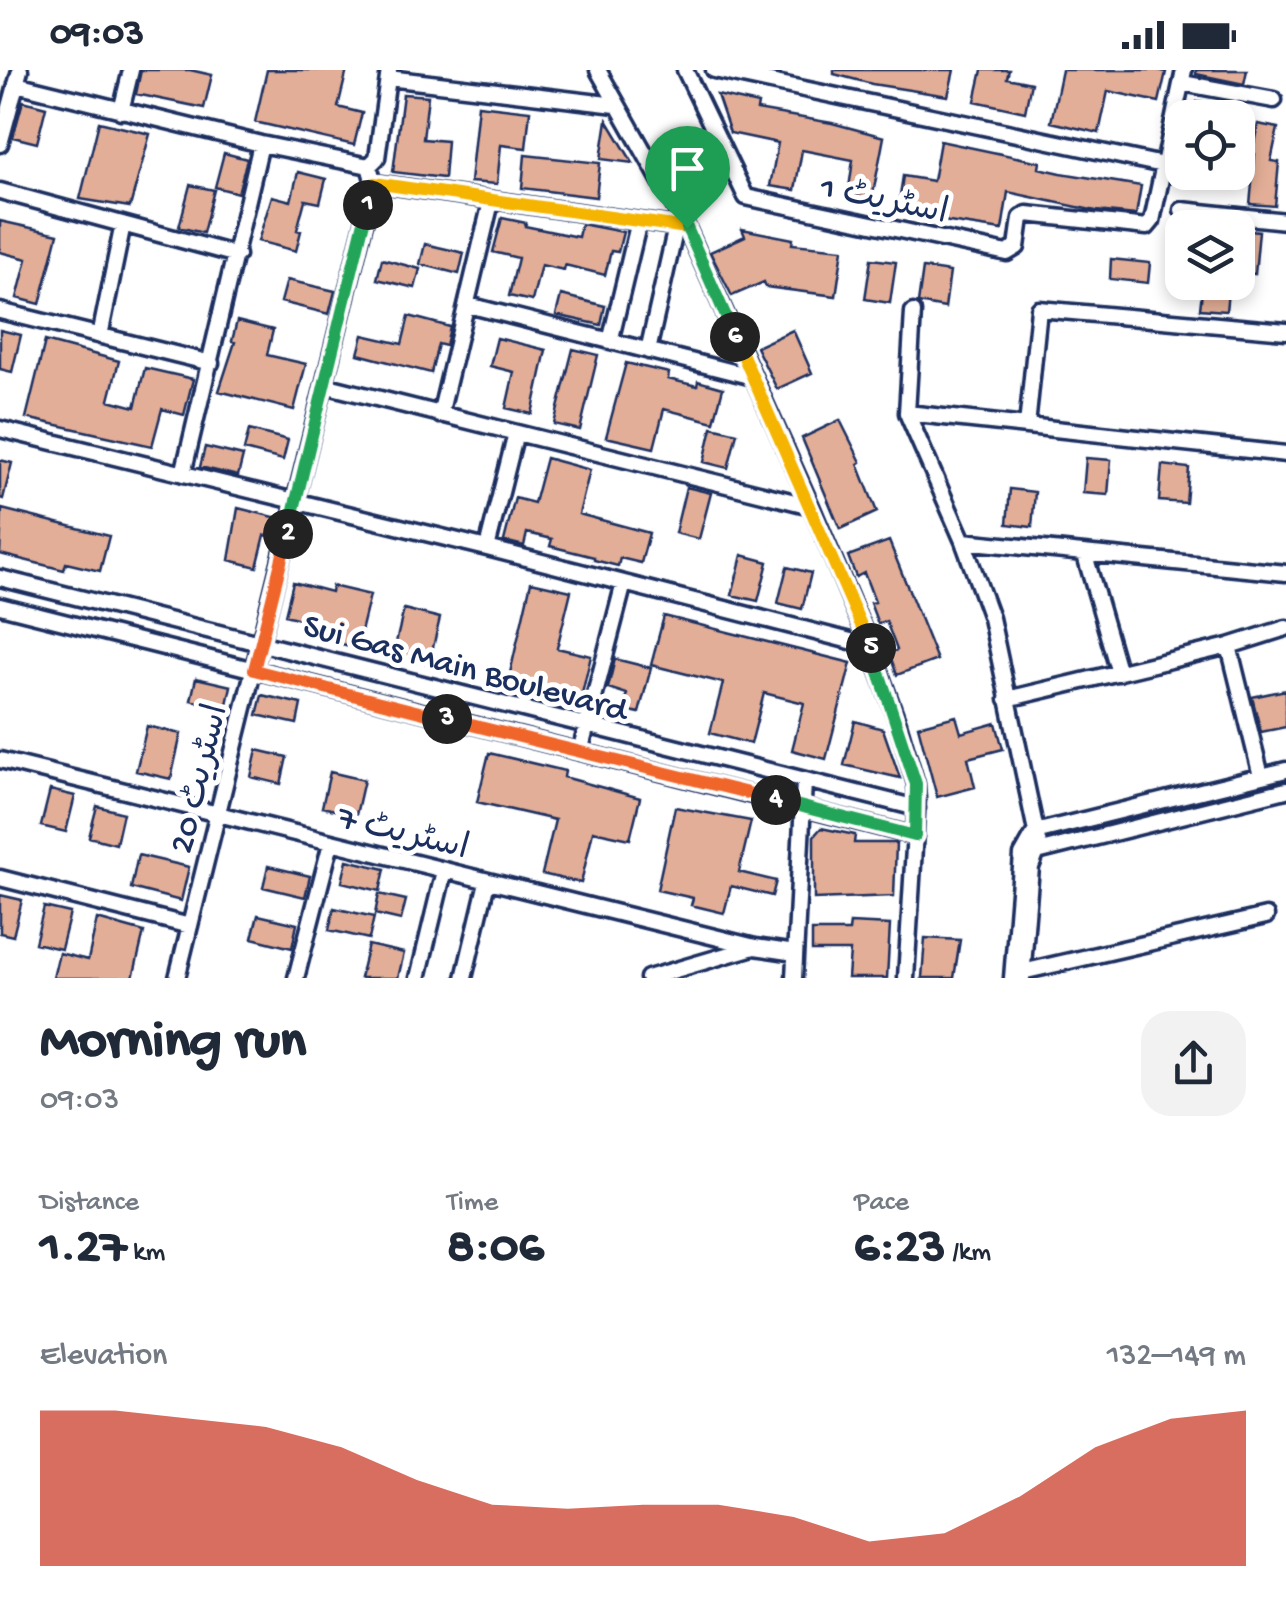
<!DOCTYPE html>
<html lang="en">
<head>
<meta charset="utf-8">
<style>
  body { margin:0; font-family:"Gochi Hand","Playpen Sans Arabic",sans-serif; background:#f2f2f3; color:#1f2937; height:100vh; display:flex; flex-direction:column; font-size:38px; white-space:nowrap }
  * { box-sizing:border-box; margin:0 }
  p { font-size:32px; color:#747a83 }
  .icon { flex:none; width:55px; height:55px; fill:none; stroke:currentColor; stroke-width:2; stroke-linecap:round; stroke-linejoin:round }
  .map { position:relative; height:908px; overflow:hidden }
  .details { display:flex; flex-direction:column; background:#fff; flex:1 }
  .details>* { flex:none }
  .tools { position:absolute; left:1165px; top:30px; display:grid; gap:20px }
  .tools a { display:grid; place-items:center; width:90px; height:90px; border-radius:20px; background:#fff; box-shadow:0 5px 15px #0003; font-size:50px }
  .pin { position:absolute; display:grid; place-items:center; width:85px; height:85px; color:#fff; margin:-102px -42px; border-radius:50% 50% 50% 0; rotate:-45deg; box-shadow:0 0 10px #0007 }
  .pin .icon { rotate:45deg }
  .km { position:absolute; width:50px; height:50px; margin:-25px; border-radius:50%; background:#222; color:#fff; font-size:28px; line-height:50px; text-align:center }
  .round { display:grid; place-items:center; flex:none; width:105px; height:105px; border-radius:30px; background:#f2f2f3 }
  .headline { display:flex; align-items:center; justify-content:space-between; height:170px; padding:0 40px }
  h1 { font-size:55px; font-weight:700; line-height:75px }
  .stats { display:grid; grid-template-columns:repeat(3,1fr); gap:15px; height:170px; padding:10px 40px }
  .stats div { display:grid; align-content:center }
  .stats b { font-size:50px; font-weight:700 }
  .stats small { font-size:28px; font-weight:400 }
  .stats p { font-size:28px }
  .chart { height:280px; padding:20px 40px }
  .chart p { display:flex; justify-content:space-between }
  .chart svg { width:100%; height:180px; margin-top:10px; fill:#c8321e; opacity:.7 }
  .status { display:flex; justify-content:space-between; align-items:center; height:70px; padding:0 50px; background:#fff; direction:ltr }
  .status svg { height:28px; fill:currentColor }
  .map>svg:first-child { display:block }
  .building { fill:#e3ae97; stroke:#1b2f5e; stroke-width:2.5 }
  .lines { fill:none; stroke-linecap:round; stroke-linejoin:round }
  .street-casing { stroke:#1b2f5e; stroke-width:21 }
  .street { stroke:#fff; stroke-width:14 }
  .split-1-casing { stroke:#fff; stroke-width:20 }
  .split-2-casing { stroke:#fff; stroke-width:20 }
  .split-3-casing { stroke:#fff; stroke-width:20 }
  .split-4-casing { stroke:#fff; stroke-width:20 }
  .split-5-casing { stroke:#fff; stroke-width:20 }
  .split-6-casing { stroke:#fff; stroke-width:20 }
  .split-7-casing { stroke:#fff; stroke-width:20 }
  .split-1 { stroke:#f5b400; stroke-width:12 }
  .split-2 { stroke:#22a559; stroke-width:12 }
  .split-3 { stroke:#f0652b; stroke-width:12 }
  .split-4 { stroke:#f0652b; stroke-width:12 }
  .split-5 { stroke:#22a559; stroke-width:12 }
  .split-6 { stroke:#f5b400; stroke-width:12 }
  .split-7 { stroke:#22a559; stroke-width:12 }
  .labels { text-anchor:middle; stroke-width:10; stroke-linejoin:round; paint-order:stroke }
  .street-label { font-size:35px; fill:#1b2f5e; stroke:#fff }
</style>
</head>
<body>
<div class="status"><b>09:03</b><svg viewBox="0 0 49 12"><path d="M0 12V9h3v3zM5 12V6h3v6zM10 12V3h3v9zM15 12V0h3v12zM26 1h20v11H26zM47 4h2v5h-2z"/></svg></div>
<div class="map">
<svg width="1286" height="908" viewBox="0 0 1286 908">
  <rect width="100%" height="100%" fill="#fff"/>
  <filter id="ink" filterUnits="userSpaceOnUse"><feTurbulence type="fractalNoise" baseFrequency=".01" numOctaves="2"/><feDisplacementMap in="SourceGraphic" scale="20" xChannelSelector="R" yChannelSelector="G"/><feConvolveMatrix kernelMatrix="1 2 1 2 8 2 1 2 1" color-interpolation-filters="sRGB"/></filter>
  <g filter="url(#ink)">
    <path class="building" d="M141,0H190L212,5L204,38L136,24Z
      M267,0H347L338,37L362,43L354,75L255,52Z
      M834,0H954L948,26L872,14L834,4Z
      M982,0H1009L1007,8L1031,13L1025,42L975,31Z
      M1062,0H1158L1166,2L1159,32L1108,21L1099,63L1051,52Z
      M1196,0H1247L1244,14L1196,4Z
      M403,24L428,26L423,69L447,71L444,108L393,102Z
      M717,25L758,34L757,40L832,53L884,67L872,129L848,125L853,90L802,80L795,120L770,116L778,73L730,63Z
      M23,31L46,37L37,73L13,67Z
      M1197,32L1235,40L1233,48H1193Z
      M478,35L530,41L526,78L501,75L497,114L470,112Z
      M607,50L633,93L601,89Z
      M99,52L150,64L130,137L80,129Z
      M1258,54L1278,58L1271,91L1279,92L1275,136L1250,134L1255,84L1252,83Z
      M678,64L688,91L705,121L688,131L658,77Z
      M940,71L1040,92L1039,98L1061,103L1141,116L1136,145L1096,141L1008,122L1002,160L949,152L923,146L924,142L898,138L903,106L933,111Z
      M224,83L247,89L238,123L215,117Z
      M525,85L600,93L596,127L522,118Z
      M298,102L326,109L320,133L305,130L297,160L301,161L296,181L258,171L272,126L291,131Z
      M190,115L214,120L203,163L179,157Z
      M502,148L526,153L525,156L578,167L581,154L623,162L618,182L611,181L605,205L565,195L564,200L541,195L532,231L509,226L518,188L493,182Z
      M0,151L58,164L40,234L17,228L27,189L0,182Z
      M742,159L793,169L792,174L843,179L836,226L766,217L764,212L732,226L710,182L745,166Z
      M1238,159L1259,161L1255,204L1238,202Z
      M425,174L464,183L459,204L420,194Z
      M382,189L420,199L415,218L377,209Z
      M871,189L896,192L890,233L865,229Z
      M1111,189L1150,193L1148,213L1110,209Z
      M923,198L950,202L945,238L918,233Z
      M287,210L335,221L329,244L281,232Z
      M1203,212H1229L1226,241L1200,239Z
      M561,225L605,236L601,255L556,245Z
      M409,246L450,257L446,276L438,274L431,303L358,284L363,265L402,274Z
      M237,251L273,260L267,285L306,294L294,340L219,321L235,272L232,271Z
      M0,260L21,265L12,302L0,299Z
      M793,260L812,303L777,319L756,277Z
      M497,268L546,280L532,344L506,338L514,302L490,296Z
      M45,271L119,291L109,330L135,337L145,298L193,309L184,345L162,339L152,376L26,348Z
      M573,279L598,285L580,360L554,354Z
      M626,293L669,303L668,309L697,316L698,311L723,318L714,352L664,339L654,378L606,367Z
      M840,350L861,392L858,394L877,442L840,459L802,368Z
      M712,357L737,363L728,398L704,392Z
      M249,360L288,370L283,390L244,380Z
      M205,377L243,386L238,406L200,397Z
      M546,388L590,400L579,444L649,463L641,493L620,488L618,496L594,490V487L550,476L552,469L527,463L524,476L504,471L515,428L534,433Z
      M1086,388L1111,390L1108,425L1083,423Z
      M0,390L12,393L3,429L0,428Z
      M1162,395L1189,398L1186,433L1159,431Z
      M686,417L711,423L699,469L675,463Z
      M1010,419L1035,422L1032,457L1007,454Z
      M238,438L278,448L273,467L265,465L257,497L229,490Z
      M2,439L109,466L100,501L66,493L64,500L0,484Z
      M889,471L937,590L897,605L889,583L897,580L886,551L878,554L870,533L875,532L864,503L856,507L848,486Z
      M742,485L768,492L758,531L732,525Z
      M787,497L811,503L802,539L778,533Z
      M293,512L331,522L332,516L370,525L357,578L319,568L322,555L285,545Z
      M531,512L571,521L557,578L591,586L580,632L507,616Z
      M404,539L440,548L429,594L393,585Z
      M664,546L851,593L826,689L792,680L804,633L764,623L751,674L710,663L723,613L651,595Z
      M615,589L651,598L639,643L622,639L627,624L608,618Z
      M196,608L231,616L226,639L191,630Z
      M1286,620V657L1261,662L1252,627Z
      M262,625L301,634L297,654L257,645Z
      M956,646L961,663L996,653L1003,679L968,688L975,717L937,727L918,656Z
      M855,651L883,659L900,708L844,695Z
      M147,656L181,664L171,709L136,701Z
      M257,680L287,687L281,714L251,707Z
      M489,683L565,701L564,707L640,728L630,769L593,761L581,813L542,804L555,750L477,732Z
      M330,702L364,710L356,745L322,737Z
      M50,720L75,726L66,762L41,756Z
      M97,736L123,743L116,774L89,767Z
      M675,737L751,751L739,802L776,811L772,826L731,816L724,843L691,835L693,828L657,820Z
      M821,758L855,765L854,773H896L894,826L814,829V766Z
      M138,785L189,797L181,831L131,818Z
      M347,790L385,799L380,821L342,812Z
      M268,796L310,806L305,827L263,817Z
      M379,824L406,830L401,850L375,844Z
      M0,825L22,830L13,866L0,863Z
      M44,837L70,843L61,879L35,873Z
      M334,838L374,847L369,869L329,860Z
      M258,845L297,854L292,878L252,868Z
      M97,849L144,862L133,908H53L59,883L88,890Z
      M850,853L890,855L887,908H848L850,881H812V861H849Z
      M925,868L960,870L954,908H922Z
      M368,875L404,883L398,908H360Z"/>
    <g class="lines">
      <defs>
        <path id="street" d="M598,0L687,158L811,436L870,576L898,653L916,714L917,729L906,908
          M685,0L746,127L1007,183L1017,177L1021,148L1027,144L1147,157L1152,151L1184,0
          M714,0L1163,95
          M388,8L616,35
          M1182,13L1274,30
          M16,14L261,74L369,96
          M121,41L131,0
          M0,74L20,0
          M374,113L687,158
          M0,121L237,185
          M1182,140L1286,151
          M468,235L753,307
          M0,241L211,293
          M913,242L907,343L963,471L991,548L1040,780
          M100,266L123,154
          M610,272L639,151
          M648,281L676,157
          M324,315L811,436
          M907,343L1286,384
          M440,345L491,132
          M1027,356L1039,239L1286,261
          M0,359L487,478L870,576
          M183,404L261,74
          M963,471L1286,503
          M487,478L516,363
          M1085,485L1119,603
          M0,508L917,738
          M0,536L915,766
          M1229,576L1261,706
          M1007,629L1229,576L1286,558
          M580,682L624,513
          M0,690L755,877L795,883
          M0,808L190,856
          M1022,902L1266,846
          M177,908L374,113L369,96L377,88L389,0
          M296,908L331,773
          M418,908L444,801
          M464,908L487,812
          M648,908L754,877
          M794,908L804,712
          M1012,908L1022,785L1035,762L1286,700
          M1022,908L1031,797L1037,782L1286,720"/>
      </defs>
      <use href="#street" class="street-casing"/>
      <use href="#street" class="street"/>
    </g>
  </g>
  <g class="lines" filter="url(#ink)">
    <defs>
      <path id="split-1" d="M368,135L374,113L687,158"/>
      <path id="split-2" d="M288,464L368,135"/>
      <path id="split-3" d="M288,464L254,600L447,649"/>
      <path id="split-4" d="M447,649L776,730"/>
      <path id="split-5" d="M776,730L915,766L916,714L871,578"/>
      <path id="split-6" d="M735,267L871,578"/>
      <path id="split-7" d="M687,158L735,267"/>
    </defs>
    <use href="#split-1" class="split-1-casing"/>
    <use href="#split-2" class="split-2-casing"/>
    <use href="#split-3" class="split-3-casing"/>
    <use href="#split-4" class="split-4-casing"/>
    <use href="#split-5" class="split-5-casing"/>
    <use href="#split-6" class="split-6-casing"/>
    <use href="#split-7" class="split-7-casing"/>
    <use href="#split-1" class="split-1"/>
    <use href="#split-2" class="split-2"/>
    <use href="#split-3" class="split-3"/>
    <use href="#split-4" class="split-4"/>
    <use href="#split-5" class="split-5"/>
    <use href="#split-6" class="split-6"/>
    <use href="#split-7" class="split-7"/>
  </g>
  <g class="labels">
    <g class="street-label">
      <text transform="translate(885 127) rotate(12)" y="12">اسٹریٹ 1</text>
      <text transform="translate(466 595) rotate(15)" y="12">Sui Gas Main Boulevard</text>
      <text transform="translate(196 708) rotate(-76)" y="12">اسٹریٹ 20</text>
      <text transform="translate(404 760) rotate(14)" y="12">اسٹریٹ 7</text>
    </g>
  </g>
</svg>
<div class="tools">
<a><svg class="icon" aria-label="locate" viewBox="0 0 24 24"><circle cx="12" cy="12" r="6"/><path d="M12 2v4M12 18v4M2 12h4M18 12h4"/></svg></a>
<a><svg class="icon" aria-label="layers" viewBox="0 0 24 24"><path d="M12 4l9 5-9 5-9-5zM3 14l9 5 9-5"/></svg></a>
</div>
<div class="pin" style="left:687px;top:158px;background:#1e9e55"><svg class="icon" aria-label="arrive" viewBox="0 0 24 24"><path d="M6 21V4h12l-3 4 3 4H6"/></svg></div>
<b class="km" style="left:368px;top:135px">1</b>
<b class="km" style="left:288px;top:464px">2</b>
<b class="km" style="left:447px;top:649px">3</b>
<b class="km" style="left:776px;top:730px">4</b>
<b class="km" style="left:871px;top:578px">5</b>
<b class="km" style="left:735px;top:267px">6</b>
</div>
<section class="details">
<div class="headline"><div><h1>Morning run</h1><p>09:03</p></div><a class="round"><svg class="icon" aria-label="share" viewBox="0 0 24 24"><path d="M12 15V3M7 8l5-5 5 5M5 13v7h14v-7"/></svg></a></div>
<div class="stats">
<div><p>Distance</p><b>1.27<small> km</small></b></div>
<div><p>Time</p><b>8:06</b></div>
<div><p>Pace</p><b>6:23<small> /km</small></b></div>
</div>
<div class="chart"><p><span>Elevation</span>132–149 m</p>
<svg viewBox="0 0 160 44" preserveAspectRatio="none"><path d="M0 44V6L10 6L20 8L30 10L40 15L50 23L60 29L70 30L80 29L90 29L100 32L110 38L120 36L130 27L140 15L150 8L160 6V44z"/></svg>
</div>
</section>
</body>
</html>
